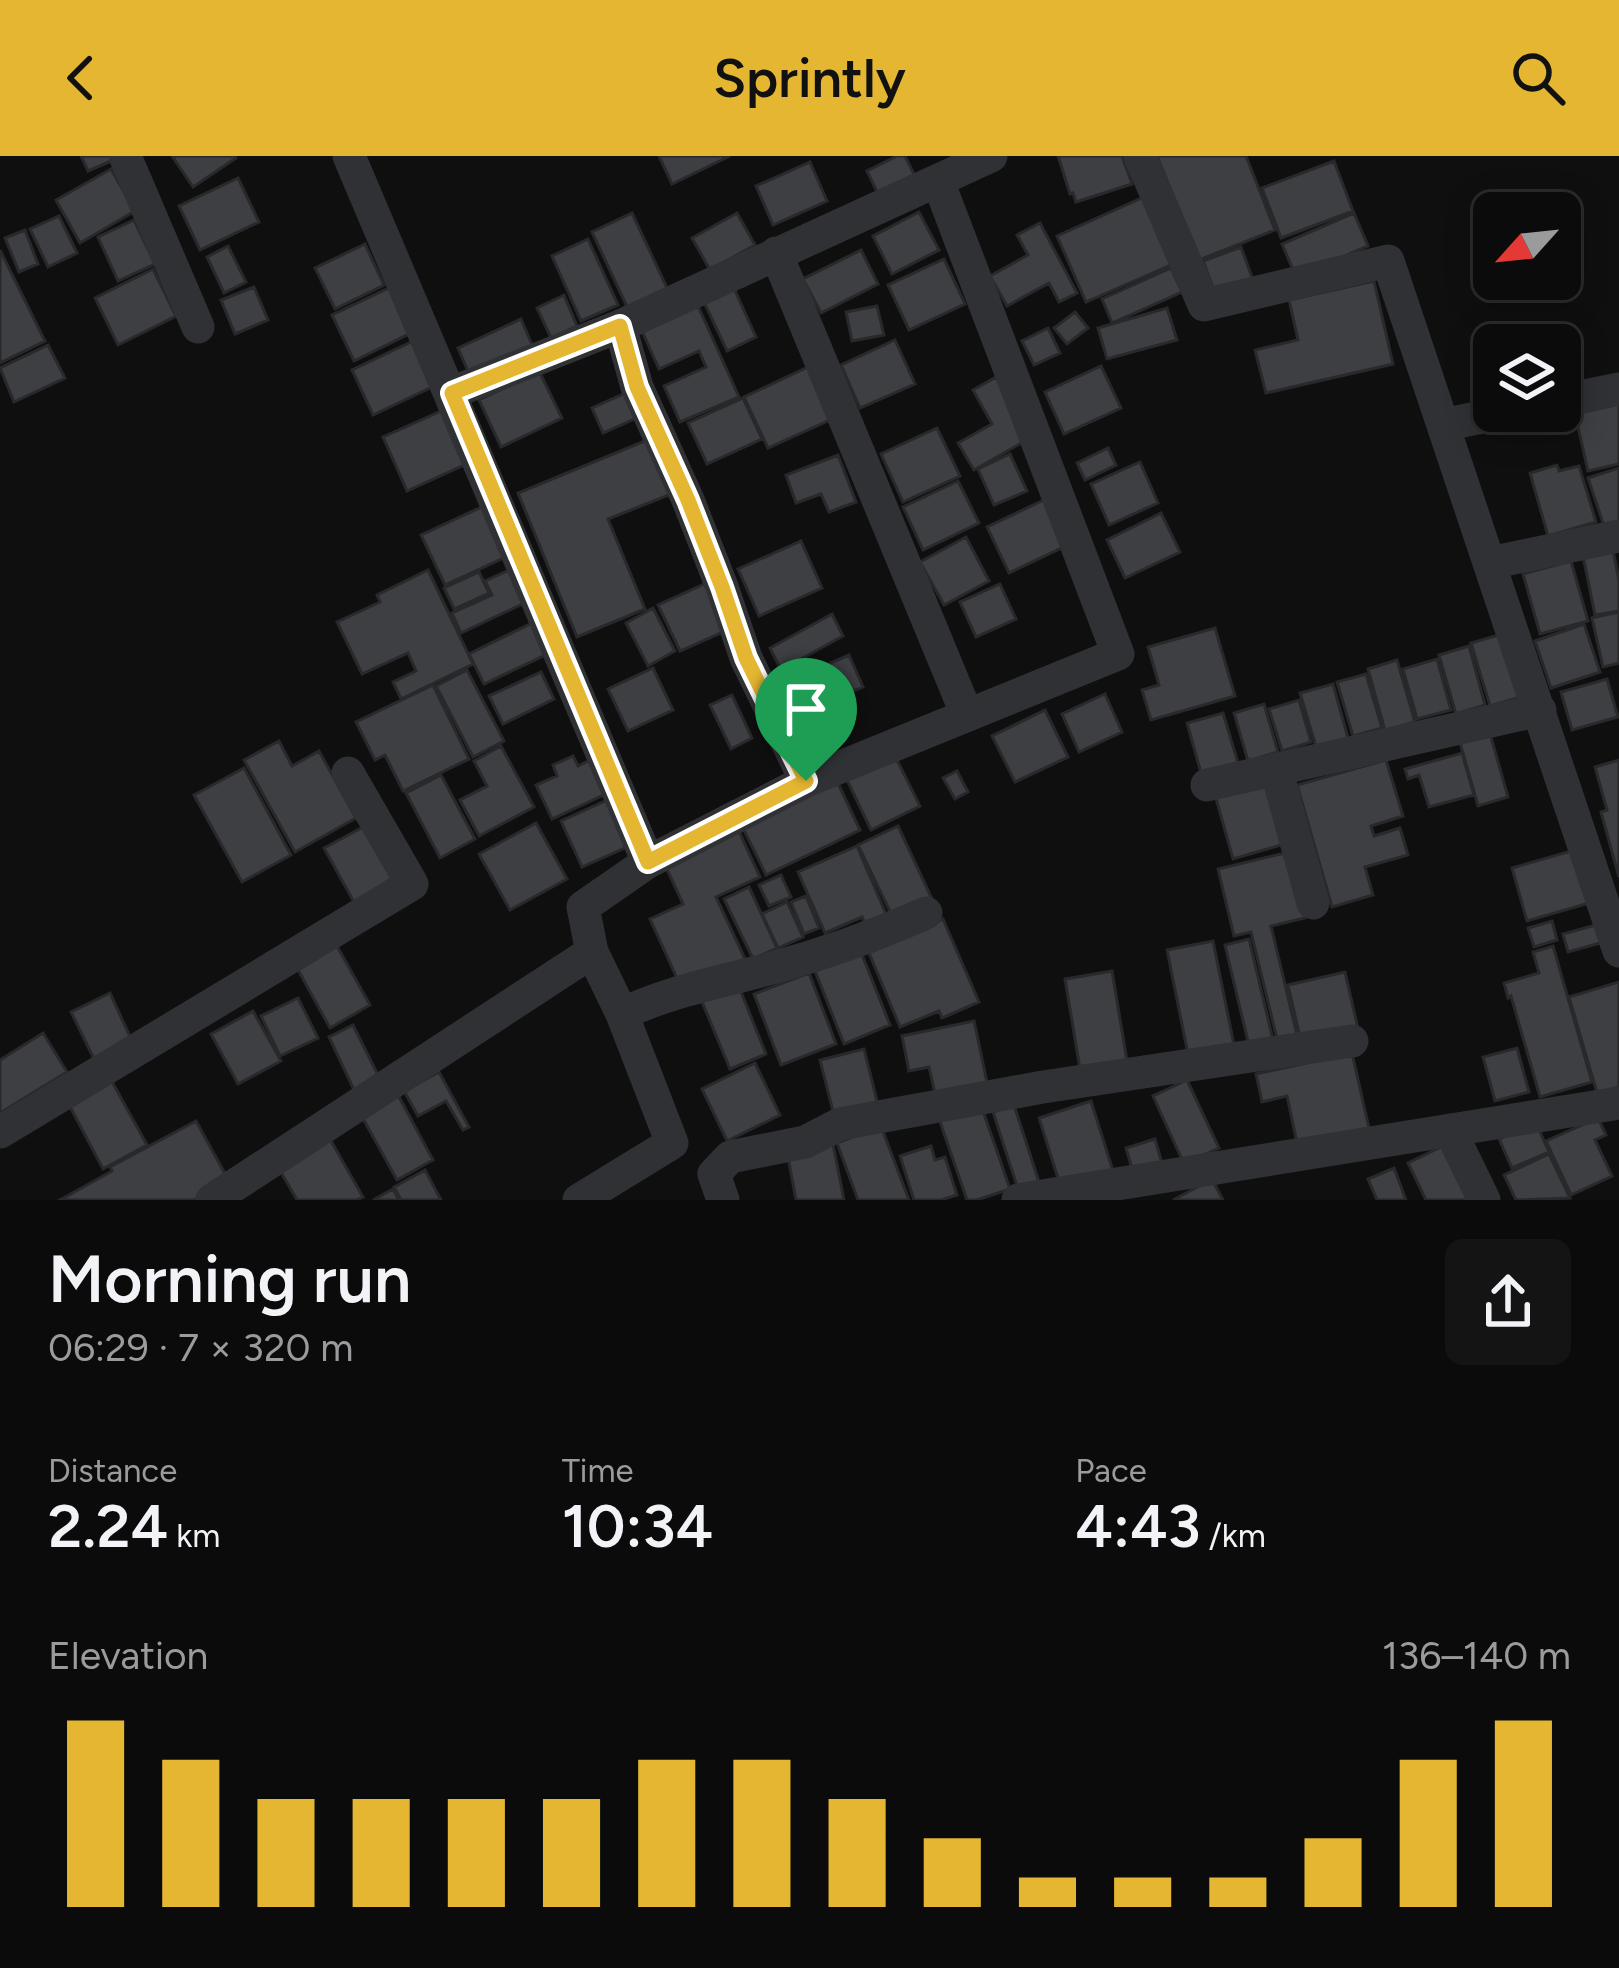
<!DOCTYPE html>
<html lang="en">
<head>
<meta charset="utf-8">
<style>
  body { margin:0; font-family:Figtree,sans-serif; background:#141415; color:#f1f3f6; height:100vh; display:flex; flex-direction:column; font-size:45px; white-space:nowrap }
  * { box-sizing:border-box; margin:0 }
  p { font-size:39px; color:#9a9b9d }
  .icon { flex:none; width:66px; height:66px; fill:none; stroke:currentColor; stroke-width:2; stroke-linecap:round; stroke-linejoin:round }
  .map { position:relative; height:1044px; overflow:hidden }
  .sheet { display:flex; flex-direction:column; background:#0b0b0c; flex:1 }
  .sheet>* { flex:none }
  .needle { width:78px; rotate:243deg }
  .controls { position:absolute; left:1473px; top:36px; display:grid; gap:24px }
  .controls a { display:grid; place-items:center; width:108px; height:108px; border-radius:18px; background:#0b0b0c; box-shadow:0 6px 30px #0003,0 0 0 3px #2b2b2d; font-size:60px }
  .pin { position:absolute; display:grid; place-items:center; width:102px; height:102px; color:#fff; margin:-123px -51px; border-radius:50% 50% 50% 0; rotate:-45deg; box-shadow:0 0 12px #0007 }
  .pin .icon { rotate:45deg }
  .round { display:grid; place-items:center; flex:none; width:126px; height:126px; border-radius:18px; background:#141415 }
  .summary { display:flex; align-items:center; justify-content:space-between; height:204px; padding:0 48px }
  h1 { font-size:66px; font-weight:600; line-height:90px }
  .metrics { display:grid; grid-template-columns:repeat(3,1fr); gap:18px; height:204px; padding:12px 48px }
  .metrics div { display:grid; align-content:center }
  .metrics b { font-size:60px; font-weight:600 }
  .metrics small { font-size:33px; font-weight:400 }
  .metrics p { font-size:33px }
  .chart { height:336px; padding:24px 48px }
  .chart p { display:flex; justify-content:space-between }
  .chart svg { width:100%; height:216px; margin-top:12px; stroke:#e5b632; stroke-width:6 }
  header { display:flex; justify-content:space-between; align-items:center; height:156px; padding:0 48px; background:#e5b632; color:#111; font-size:54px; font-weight:600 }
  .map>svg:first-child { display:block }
  .building { fill:#3e3f43; stroke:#29292c; stroke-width:3 }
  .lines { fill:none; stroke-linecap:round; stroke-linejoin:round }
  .street { stroke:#303135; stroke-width:33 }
  .route-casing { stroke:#fff; stroke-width:24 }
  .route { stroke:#e5b632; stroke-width:15 }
</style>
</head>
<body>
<header><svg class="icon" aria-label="back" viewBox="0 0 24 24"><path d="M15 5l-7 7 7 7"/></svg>Sprintly<svg class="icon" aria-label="search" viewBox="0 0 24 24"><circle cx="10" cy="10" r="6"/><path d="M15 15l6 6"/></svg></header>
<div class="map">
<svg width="1619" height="1044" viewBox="0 0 1619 1044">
  <rect width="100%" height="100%" fill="#0f0f10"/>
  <path class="building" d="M81,0H114L116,3L88,15Z
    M172,0H234L236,2L193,31Z
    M659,0H730L672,28Z
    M897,0H905L917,24L880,42L867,15Z
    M1058,0H1122L1132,28L1076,46L1073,37L1070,38Z
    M1157,0H1246L1275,74L1199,104Z
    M1334,5L1353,55L1281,82L1262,32Z
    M810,6L827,45L773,69L756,30Z
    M111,13L135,55L80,87L56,44Z
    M238,22L259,66L200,94L179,50Z
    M1144,41L1173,108L1086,146L1057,80Z
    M919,56L939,94L892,118L873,80Z
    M632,57L668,134L628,153L592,76Z
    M737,57L755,89L710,114L692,82Z
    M1354,57L1368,90L1296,121L1282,88Z
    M59,60L77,97L48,111L30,73Z
    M134,64L155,108L118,125L98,81Z
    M1040,67L1077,137L1059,146L1049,127L1007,150L990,120L1028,99L1017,79Z
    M25,74L38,108L19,116L5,82Z
    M588,83L618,149L581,165L552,100Z
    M365,88L384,129L335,153L315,112Z
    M228,90L246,126L224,137L207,101Z
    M1241,91L1253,124L1215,137L1203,105Z
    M0,94L45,185L0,207Z
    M861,94L878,128L821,157L803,123Z
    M944,103L965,148L909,174L888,129Z
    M1171,112L1182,136L1112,167L1102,143Z
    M153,113L176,160L118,189L95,142Z
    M1374,125L1393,208L1266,237L1255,194L1298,184L1289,144Z
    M395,129L417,174L354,205L332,159Z
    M733,130L756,181L727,195L703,144Z
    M254,131L268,164L235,178L221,144Z
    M564,139L577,170L551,182L537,152Z
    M698,150L739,241L680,266L664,230L706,211L699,195L659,213L642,175Z
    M877,150L884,179L852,185L846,156Z
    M1167,152L1177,184L1107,203L1098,172Z
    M1075,156L1088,172L1067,188L1054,172Z
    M521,163L533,191L470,220L458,192Z
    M1048,172L1060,197L1034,209L1022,185Z
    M895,184L915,228L860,252L841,209Z
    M413,185L434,230L373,259L352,214Z
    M48,189L65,222L14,246L0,212Z
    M1101,210L1121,252L1064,278L1045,236Z
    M808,211L832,263L768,292L744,241Z
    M539,215L562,262L501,291L479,244Z
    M996,221L1030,282L974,314L958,287L992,268L973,234Z
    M630,235L641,260L603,277L592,252Z
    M743,242L762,283L707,308L688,267Z
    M1619,248V308L1588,315L1575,258Z
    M450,251L473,305L407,335L383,281Z
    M937,272L960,320L903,346L881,298Z
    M652,282L674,337L608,363L645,453L577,481L518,337Z
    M1108,292L1116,309L1085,324L1077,307Z
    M1010,298L1027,335L994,349L978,313Z
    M838,299L856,346L829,356L821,338L796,347L786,319Z
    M1140,306L1158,347L1109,369L1091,328Z
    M1557,309L1559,315L1579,310L1596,366L1548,380L1530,317Z
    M1619,312V369L1605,373L1588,322Z
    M958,325L979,367L923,394L903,351Z
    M1048,342L1070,388L1009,417L987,371Z
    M486,349L510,399L445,429L421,379Z
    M1161,357L1180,396L1125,422L1107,384Z
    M966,381L989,425L944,449L920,406Z
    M801,385L822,432L759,460L738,413Z
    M1612,389L1619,424V455L1595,459L1582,395Z
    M1571,405L1588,465L1540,478L1523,418Z
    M516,411L531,444L461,477L452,457L492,439L485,425Z
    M428,414L473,508L401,543L393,526L416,515L408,497L362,518L337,466L380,446L377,439Z
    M479,416L489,437L454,453L444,432Z
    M711,425L732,472L680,495L658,449Z
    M1000,428L1016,463L976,481L960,446Z
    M653,452L675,495L648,510L626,467Z
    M1619,456V507L1603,511L1592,462Z
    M832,458L843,480L781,514L770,492Z
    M538,464L554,495L484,528L469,498Z
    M1584,468L1600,516L1551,532L1535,485Z
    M1215,472L1235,540L1151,564L1142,534L1159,529L1148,491Z
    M1509,476L1528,539L1490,550L1471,487Z
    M1469,490L1485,549L1456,558L1439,499Z
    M849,499L863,531L835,543L821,511Z
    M1437,503L1451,554L1417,563L1403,513Z
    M1397,504L1415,566L1385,575L1368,513Z
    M653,512L673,554L628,575L608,533Z
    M467,514L504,585L473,601L436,530Z
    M541,516L554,543L503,568L489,540Z
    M822,517L829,533L795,548L788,533Z
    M1366,518L1382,572L1353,580L1337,526Z
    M1607,523L1618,561L1572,574L1561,536Z
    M1333,528L1348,582L1316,591L1300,537Z
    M433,529L469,603L403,635L385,599L375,604L356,566Z
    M1105,538L1122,576L1079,596L1062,558Z
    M732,539L752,582L731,593L710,549Z
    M1299,544L1311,586L1282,595L1269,553Z
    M1264,548L1278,596L1248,605L1234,557Z
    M1045,554L1068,601L1015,626L992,580Z
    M1223,557L1238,607L1201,617L1187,567Z
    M1489,574L1508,641L1478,650L1459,583Z
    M279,585L292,610L319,595L356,662L295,696L244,604Z
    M501,590L534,651L479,680L460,644L487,630L474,605Z
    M1462,597L1474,639L1429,651L1419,619L1408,623L1405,613Z
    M573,600L578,610L596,601L612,635L552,663L536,629L557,620L553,609Z
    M895,600L920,650L871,674L847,624Z
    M1386,604L1403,660L1371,670L1374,680L1400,672L1408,699L1365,711L1373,739L1332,751L1297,629Z
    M1619,604V721L1601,656L1607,654L1595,611Z
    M244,612L291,699L242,726L194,639Z
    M957,615L968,636L955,643L943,622Z
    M441,619L475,683L440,702L406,637Z
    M835,621L860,674L766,719L740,666Z
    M1270,624L1288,687L1233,703L1215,639Z
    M614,641L636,687L582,711L561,665Z
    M536,667L567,723L510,754L479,698Z
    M365,670L396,726L355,748L324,692Z
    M898,670L933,745L894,764L858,689Z
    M738,673L760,721L716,741L745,803L681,831L650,763L683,748L664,707Z
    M857,690L889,765L868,774L862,761L825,777L798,716Z
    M1578,693L1593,746L1527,765L1512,712Z
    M1289,696L1305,762L1271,770L1299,887L1279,891L1251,776L1234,780L1218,713Z
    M781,719L791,741L769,750L759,729Z
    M749,731L777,792L753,803L724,743Z
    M806,740L819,772L804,778L791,746Z
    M787,746L803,781L778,792L762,758Z
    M943,763L979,846L942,862L939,855L900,871L869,797Z
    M1552,765L1557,784L1534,791L1528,772Z
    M1606,766L1611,784L1568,796L1563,778Z
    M1249,783L1273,884L1249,890L1225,789Z
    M1213,785L1235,894L1189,903L1167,794Z
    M337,790L370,849L330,872L297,812Z
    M1553,790L1592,926L1540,941L1511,840L1508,842L1504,827L1539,817L1533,796Z
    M861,796L890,869L844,888L815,815Z
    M1112,815L1128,911L1081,919L1065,823Z
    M1345,816L1359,877L1302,890L1288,829Z
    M809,817L836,888L781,909L754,838Z
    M737,826L766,898L730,913L700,841Z
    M1619,826V931L1597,937L1569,841Z
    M110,837L133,887L95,905L71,856Z
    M298,842L318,882L280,900L261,860Z
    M253,855L281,905L238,928L211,878Z
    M974,865L988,931L936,942L929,911L909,915L902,880Z
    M353,869L379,921L354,934L329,881Z
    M43,877L67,916L0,957V904Z
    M1517,892L1529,936L1495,945L1483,901Z
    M864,893L879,953L835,963L820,904Z
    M1352,897L1369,972L1297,987L1287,940L1262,946L1256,918Z
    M755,907L780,959L727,985L702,933Z
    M439,916L469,971L463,974L446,945L418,960L404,935Z
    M110,922L147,989L103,1013L67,945Z
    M1187,924L1219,992L1184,1008L1153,940Z
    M398,939L433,1004L397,1024L361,959Z
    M1091,945L1114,1018L1062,1035L1039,962Z
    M981,949L1010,1033L977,1044H967L939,963Z
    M1014,949L1039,1026L1018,1033L993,956Z
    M1598,962L1606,979L1595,984L1612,1020L1571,1039L1546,985Z
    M196,965L229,1025L194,1044H60L112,1015L110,1011Z
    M1536,967L1549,996L1512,1012L1499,983Z
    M881,970L909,1044H858L837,987Z
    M330,983L363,1041L357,1044H297L279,1013Z
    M1155,983L1162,1007L1133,1016L1126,992Z
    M833,988L844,1044H796L787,996Z
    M931,990L935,1004L945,1001L957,1039L941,1044H914L900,1000Z
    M1443,990L1469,1044H1426L1408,1007Z
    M1549,998L1570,1042L1516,1044L1504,1019Z
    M1394,1012L1406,1044H1377L1368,1023Z
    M425,1014L441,1044H401L394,1031Z
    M1212,1023L1223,1044H1173Z
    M393,1033L399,1044H373Z"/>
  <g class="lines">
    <path class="street" d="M125,0L198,171
      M349,0L648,706
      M1140,0L1204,149L1388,105L1619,795
      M776,97L967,559
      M620,170L637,231L688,344L722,431L746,502L806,625
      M451,237L620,170L991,0
      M1560,245L1619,233
      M1443,269L1511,255
      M1490,407L1619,380
      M1276,613L1313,747
      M1207,629L1540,554
      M622,858C665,837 711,828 757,816C816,801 870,782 926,757
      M1450,974L1484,1044
      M0,976L412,728L348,617
      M212,1044L592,796L583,751L648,706L806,625L1118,498L938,25
      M579,1044L672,987L622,858L592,796
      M723,1044L714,1018L730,1001L805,986L840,968L1043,931L1352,885
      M1018,1044L1619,947"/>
  </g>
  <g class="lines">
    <defs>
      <path id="route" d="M620,170L637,231L688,344L722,431L746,502L806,625L648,706L452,237Z"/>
    </defs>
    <use href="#route" class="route-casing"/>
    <use href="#route" class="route"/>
  </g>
</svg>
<div class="controls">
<a><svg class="needle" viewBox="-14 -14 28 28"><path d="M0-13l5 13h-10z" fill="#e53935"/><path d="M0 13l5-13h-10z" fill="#9a9b9d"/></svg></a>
<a><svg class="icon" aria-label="layers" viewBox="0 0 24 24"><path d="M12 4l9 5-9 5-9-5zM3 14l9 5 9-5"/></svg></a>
</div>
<div class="pin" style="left:806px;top:625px;background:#1e9e55"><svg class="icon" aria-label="arrive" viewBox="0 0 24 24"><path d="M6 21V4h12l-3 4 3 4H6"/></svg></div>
</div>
<section class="sheet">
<div class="summary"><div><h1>Morning run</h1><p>06:29 · 7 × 320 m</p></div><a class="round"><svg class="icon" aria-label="share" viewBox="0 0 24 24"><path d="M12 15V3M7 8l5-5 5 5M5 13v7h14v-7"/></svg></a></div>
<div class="metrics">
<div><p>Distance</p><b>2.24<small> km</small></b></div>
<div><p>Time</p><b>10:34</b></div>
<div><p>Pace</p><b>4:43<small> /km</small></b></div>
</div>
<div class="chart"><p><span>Elevation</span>136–140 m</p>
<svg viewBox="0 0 160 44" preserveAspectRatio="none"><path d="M5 44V6M15 44V14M25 44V22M35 44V22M45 44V22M55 44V22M65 44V14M75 44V14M85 44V22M95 44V30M105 44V38M115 44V38M125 44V38M135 44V30M145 44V14M155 44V6"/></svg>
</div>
</section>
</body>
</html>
